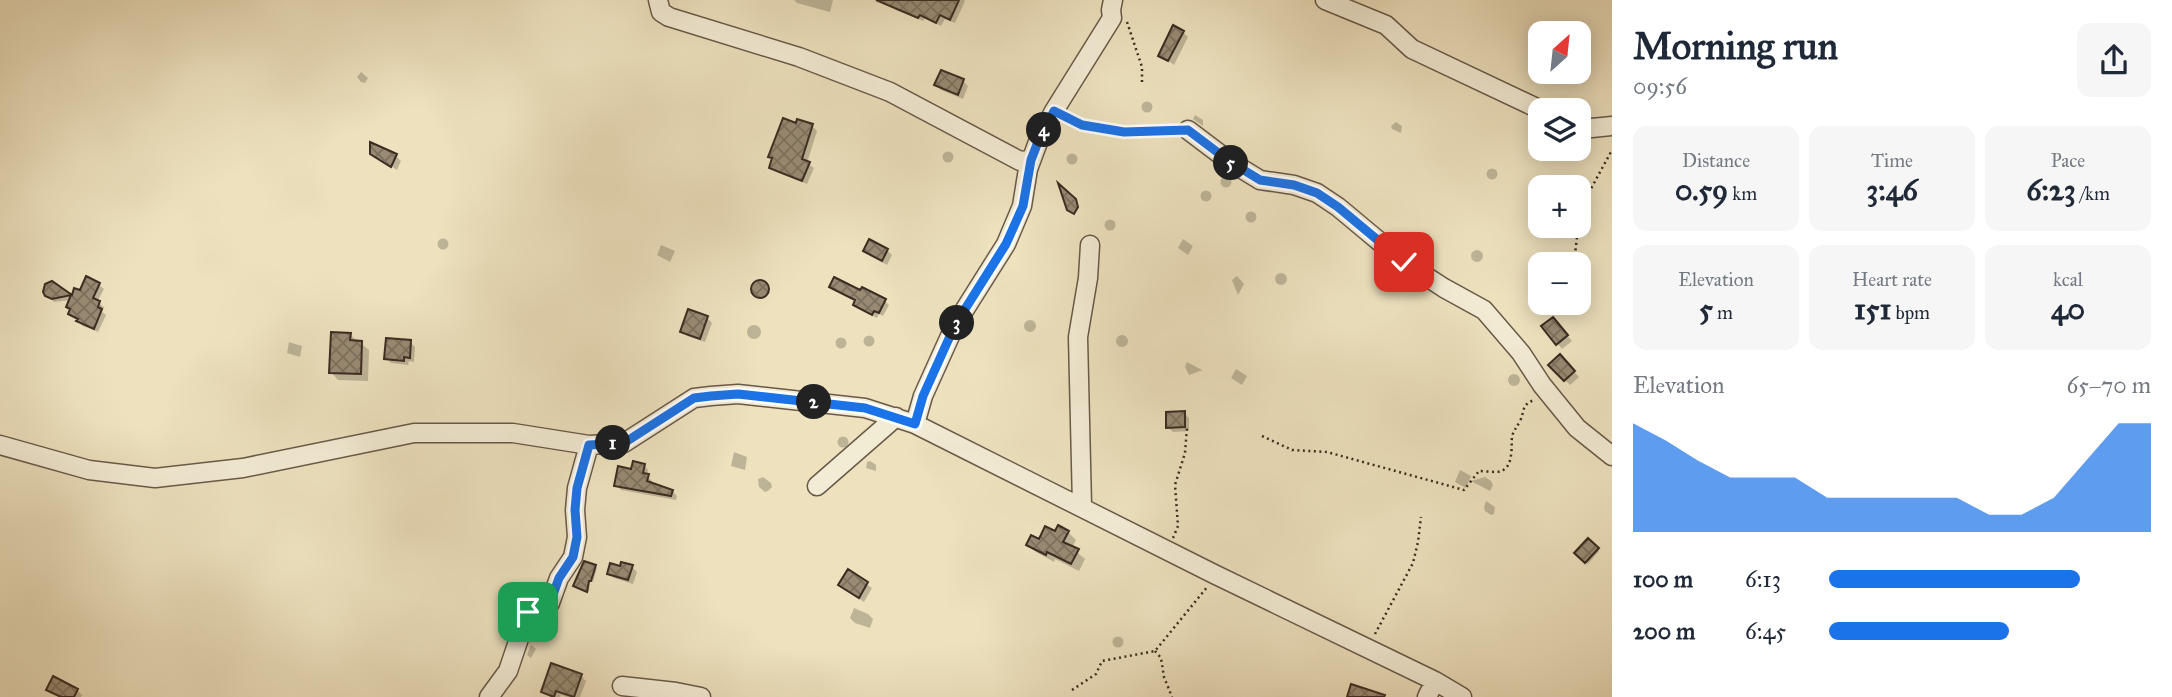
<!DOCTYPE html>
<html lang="en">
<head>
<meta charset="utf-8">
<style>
  body { margin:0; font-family:"IM FELL Great Primer",serif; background:#f6f6f7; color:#1f2937; height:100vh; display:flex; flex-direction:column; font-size:26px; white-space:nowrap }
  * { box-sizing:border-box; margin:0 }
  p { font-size:23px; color:#747a83 }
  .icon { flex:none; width:38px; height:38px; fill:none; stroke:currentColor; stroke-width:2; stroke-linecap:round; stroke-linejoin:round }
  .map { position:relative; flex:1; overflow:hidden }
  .sheet { display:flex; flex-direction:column; background:#fff; width:560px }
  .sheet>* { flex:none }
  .needle { width:46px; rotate:27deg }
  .fabs { position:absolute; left:1528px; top:21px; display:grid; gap:14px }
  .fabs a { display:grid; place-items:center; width:63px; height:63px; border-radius:14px; background:#fff; box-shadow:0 4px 18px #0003; font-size:35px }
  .pin { position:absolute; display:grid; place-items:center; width:60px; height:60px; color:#fff; margin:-30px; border-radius:14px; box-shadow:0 4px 10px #0006 }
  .km { position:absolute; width:35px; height:35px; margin:-18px; border-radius:50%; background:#222; color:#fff; font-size:19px; line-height:35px; text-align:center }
  .round { display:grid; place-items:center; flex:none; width:74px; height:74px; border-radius:14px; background:#f6f6f7 }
  .head { display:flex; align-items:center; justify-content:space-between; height:119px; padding:0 21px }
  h1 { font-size:38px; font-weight:700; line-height:52px }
  .stats { display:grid; grid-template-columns:repeat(3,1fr); gap:10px; height:119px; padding:7px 21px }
  .stats div { display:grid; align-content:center; border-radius:14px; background:#f6f6f7; text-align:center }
  .stats b { font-size:30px; font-weight:700 }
  .stats small { font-size:19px; font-weight:400 }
  .stats p { font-size:19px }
  .chart { height:196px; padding:14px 21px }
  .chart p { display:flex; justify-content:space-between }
  .chart svg { width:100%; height:126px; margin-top:7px; fill:#1a73e8; opacity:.7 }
  ul { padding:0 21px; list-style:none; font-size:23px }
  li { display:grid; grid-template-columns:112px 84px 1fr; align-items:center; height:52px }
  li i { height:18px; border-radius:9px; background:#1a73e8 }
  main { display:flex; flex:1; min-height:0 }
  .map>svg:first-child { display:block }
  .shadow { fill:#0003 }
  .building { fill:url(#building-cross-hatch); stroke:#3b2c22; stroke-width:2 }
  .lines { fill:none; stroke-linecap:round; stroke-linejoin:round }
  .minor-casing { stroke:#685949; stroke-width:21 }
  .path { stroke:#3b2c22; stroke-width:2.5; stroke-dasharray:2 3.5; stroke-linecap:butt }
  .minor { stroke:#f3ecd5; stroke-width:18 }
  .route-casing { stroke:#fff; stroke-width:14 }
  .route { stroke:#1a73e8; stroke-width:9 }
</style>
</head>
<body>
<main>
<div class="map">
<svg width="1612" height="697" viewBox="0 0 1612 697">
  <defs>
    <pattern id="building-cross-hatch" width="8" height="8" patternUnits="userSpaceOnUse" patternTransform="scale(1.75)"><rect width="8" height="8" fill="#988a73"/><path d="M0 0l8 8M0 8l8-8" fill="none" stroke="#7d715e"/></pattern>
  </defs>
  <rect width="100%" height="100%" fill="#ede1be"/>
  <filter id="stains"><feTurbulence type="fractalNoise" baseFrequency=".00286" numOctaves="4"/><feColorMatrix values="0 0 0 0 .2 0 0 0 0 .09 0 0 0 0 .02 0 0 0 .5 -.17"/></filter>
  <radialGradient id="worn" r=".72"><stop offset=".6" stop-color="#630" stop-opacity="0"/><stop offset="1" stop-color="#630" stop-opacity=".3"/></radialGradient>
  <path class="shadow" d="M794,0H833L830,12L797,3Z
    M894,0H964L965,1L955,23L945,19L941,26L925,18L923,21L896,10L891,5Z
    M1183,32L1188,37L1174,65L1160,55Z
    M361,72L368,78L365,83L361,82L357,77Z
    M963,81L968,86L963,99L941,90L936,85Z
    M1141.5 107a5.5 5.5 0 1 1 11 0a5.5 5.5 0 1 1-11 0Z
    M1195,115L1203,120V126L1193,119Z
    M1396,122L1402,126L1401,133L1392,129L1391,126Z
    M797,125L812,126L817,131L807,163L814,168L807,184L776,172L771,167L774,160L770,156Z
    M942.5 157a5.5 5.5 0 1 1 11 0a5.5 5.5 0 1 1-11 0Z
    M1066.5 159a5.5 5.5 0 1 1 11 0a5.5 5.5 0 1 1-11 0Z
    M372,154L396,156L401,161L397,170Z
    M1486.5 174a5.5 5.5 0 1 1 11 0a5.5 5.5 0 1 1-11 0Z
    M1220.5 182a5.5 5.5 0 1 1 11 0a5.5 5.5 0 1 1-11 0Z
    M1200.5 196a5.5 5.5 0 1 1 11 0a5.5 5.5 0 1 1-11 0Z
    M1245.5 217a5.5 5.5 0 1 1 11 0a5.5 5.5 0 1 1-11 0Z
    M1104.5 225a5.5 5.5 0 1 1 11 0a5.5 5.5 0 1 1-11 0Z
    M437.5 244a5.5 5.5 0 1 1 11 0a5.5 5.5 0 1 1-11 0Z
    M1183,239L1193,246L1188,255L1178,248Z
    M661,245L675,251L670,262L657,255Z
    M887,250L892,255L887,265L870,256L865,251Z
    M1471 256a6 6 0 1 1 12 0a6 6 0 1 1-12 0Z
    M1275 279a6 6 0 1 1 12 0a6 6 0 1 1-12 0Z
    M1237,276L1244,284L1238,295L1232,280Z
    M87,279L99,285L104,289L97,302L104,307L102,312L106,315L98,332L83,326L70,314L71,300L54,302L50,297L56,284L72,298L80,293Z
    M753 291a8 8 0 1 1 16 0a8 8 0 1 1-16 0Z
    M831,286L885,301L889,305L883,316L879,314L877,318L859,309L855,304L857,301Z
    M707,318L712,323L705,342L687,336L682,331Z
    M1024 326a6 6 0 1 1 12 0a6 6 0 1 1-12 0Z
    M1557,324L1572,341L1562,349L1544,326Z
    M747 332a7 7 0 1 1 14 0a7 7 0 1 1-14 0Z
    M1116 341a6 6 0 1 1 12 0a6 6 0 1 1-12 0Z
    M350,335L369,350L368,381L338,380L331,372Z
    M863.5 341a5.5 5.5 0 1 1 11 0a5.5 5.5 0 1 1-11 0Z
    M835.5 343a5.5 5.5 0 1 1 11 0a5.5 5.5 0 1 1-11 0Z
    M289,342L302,346L300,357L287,353Z
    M410,342L415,347L414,362L409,361L408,365L391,363L386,358Z
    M1560,357L1579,377L1570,385L1551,365Z
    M1187,362L1202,370H1203L1189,375L1185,367Z
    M1236,369L1247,376L1242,385L1231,378Z
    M1508 380a6 6 0 1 1 12 0a6 6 0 1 1-12 0Z
    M1184,413L1189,418V431L1173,432L1168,427Z
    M837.5 442a5.5 5.5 0 1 1 11 0a5.5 5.5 0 1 1-11 0Z
    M734,452L747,457L745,470L731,466Z
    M870,461L876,465V471L866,468L867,462Z
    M644,465L648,470L647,476L652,481V484L672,491L677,496L676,500L621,490L616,485L633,471Z
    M1460,470L1471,476L1466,488L1455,482Z
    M763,477L771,483L772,487L768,491L765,492L759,487L758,479Z
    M1485,477L1491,481L1493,485L1490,491L1471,481Z
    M1486,501L1495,507L1494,514L1491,515L1485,511L1484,507Z
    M1068,532L1076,540L1072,548L1085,559L1079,571L1055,559L1054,562L1036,552L1028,545L1056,533Z
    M1588,540L1599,551L1588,564L1576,553Z
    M595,566L597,568L593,582H590L589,592L577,587Z
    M632,567L637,572L633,584L614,578L609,573Z
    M848,572L872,588L864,602L840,585Z
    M854,608L868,614L873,619L870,628L855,623L850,618Z
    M1112.5 642a5.5 5.5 0 1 1 11 0a5.5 5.5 0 1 1-11 0Z
    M531,645L536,649L531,658L527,655Z
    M581,676L586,681L580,697H567L561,695L560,697H550L543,691Z
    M48,690H77L82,695L81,697H59Z"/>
  <path class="building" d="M876,0H959L950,20L940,15L936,23L920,15L918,18Z
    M1173,25L1184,31L1168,61L1158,56Z
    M941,70L964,79L958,95L934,85Z
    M783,118L796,123L797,119L813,124L802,159L810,162L802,181L769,168L772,158L768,157Z
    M370,142L397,154L391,167L370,154Z
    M1058,183L1076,199L1078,207L1074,214L1067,210Z
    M869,239L888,249L882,261L863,251Z
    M86,276L100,283L93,298L100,301L98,307L102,309L94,329L76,321L78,319L68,314L70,309L66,307L71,295L52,299L45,296L43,292L45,284L52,281L72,295L74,288L80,290Z
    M834,277L860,290L862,287L886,299L879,313L874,311L872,315L853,305L855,300L829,287Z
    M751 289a9 9 0 1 1 18 0a9 9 0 1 1-18 0Z
    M688,309L708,316L700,339L680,332Z
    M1553,317L1568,335L1556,345L1541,326Z
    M331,332L351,333L350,340L362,341L361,374L329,373Z
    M386,338L411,340L410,358L404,357V361L384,359Z
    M1560,354L1575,371L1564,381L1548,365Z
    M1185,411V427L1166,428V412Z
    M633,461L645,464L643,473L649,474L647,481L673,490L671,496L614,486L618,466L631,469Z
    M1058,525L1069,531L1063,542L1079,549L1071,564L1047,552L1046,555L1026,545L1031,535L1039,539L1045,526L1055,531Z
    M1588,538L1599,548L1585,563L1574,553Z
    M584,561L596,565L591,581H589L587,592L573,586Z
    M621,562L633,565L628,580L607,574L610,563L620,566Z
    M848,569L868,582L859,598L838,585Z
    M551,663L582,674L574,697L556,691L554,697L541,692Z
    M53,676L78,689L74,697H61L46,690Z
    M1351,684L1385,695L1384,697H1347Z"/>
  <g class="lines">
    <defs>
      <path id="minor" d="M658,0L661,12L669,17L799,57L890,92L1020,161L1031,160
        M1325,0L1386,25L1412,49L1541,110
        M1578,128L1582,129L1612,126
        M1188,130L1229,161L1260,180L1294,185L1317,193L1338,207L1404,262L1444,288L1484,310L1521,353L1542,385L1577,428L1612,456
        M915,424L923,396L955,325L1006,244L1022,206L1028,169L1038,142L1054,111L1112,18L1111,10L1113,0
        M0,445L89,470L155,478L243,468L414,433H513L589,445L624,443L694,398L711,396L738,394L865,408L915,424L1216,575L1435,681L1462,697
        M817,486L896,417
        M1082,506L1078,337L1088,278L1090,245
        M622,686L676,692L701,697
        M489,697L508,671L528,612L550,603L559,578L573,557L577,537L575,510L577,488L589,445
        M1427,697L1435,681"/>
    </defs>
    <use href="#minor" class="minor-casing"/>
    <path class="path" d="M1127,22L1142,67V82
      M1066,117C1099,133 1137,134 1173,131
      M1567,264L1575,254L1577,237L1589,208L1587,196L1612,150
      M1262,436L1292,450L1327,452L1464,490L1479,471C1485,471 1496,473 1501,471C1514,467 1511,445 1512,436C1514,430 1517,427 1520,421C1525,411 1521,405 1534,400
      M1173,538L1178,526L1175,485L1185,453L1187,427
      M1375,634L1413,563L1418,542L1421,517
      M1155,651L1161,658L1164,677L1172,697
      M1072,690L1096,674L1102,661L1155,651L1208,586"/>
    <use href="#minor" class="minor"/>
  </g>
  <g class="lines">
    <defs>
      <path id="route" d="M528,612L550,603L559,578L573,557L577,537L575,510L577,488L589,445L624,443L694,398L711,396L738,394L865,408L915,424L923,396L955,325L1006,244L1023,206L1031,160L1038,142L1054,111L1082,125L1124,132L1188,130L1229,161L1260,180L1294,185L1317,193L1338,207L1404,262"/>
    </defs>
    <use href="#route" class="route-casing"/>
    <use href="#route" class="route"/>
  </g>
  <rect width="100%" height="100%" filter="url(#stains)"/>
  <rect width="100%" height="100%" fill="url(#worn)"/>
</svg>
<div class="fabs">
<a><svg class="needle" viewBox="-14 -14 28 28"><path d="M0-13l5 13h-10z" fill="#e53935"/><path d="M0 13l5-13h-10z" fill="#747a83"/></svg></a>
<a><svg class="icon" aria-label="layers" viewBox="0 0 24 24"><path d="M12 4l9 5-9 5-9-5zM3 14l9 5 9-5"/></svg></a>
<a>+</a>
<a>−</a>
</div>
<div class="pin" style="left:528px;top:612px;background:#1e9e55"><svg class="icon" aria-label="arrive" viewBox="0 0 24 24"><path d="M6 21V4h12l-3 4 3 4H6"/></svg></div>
<div class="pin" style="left:1404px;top:262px;background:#d93025"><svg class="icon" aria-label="check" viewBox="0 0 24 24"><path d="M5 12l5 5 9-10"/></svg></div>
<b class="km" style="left:613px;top:443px">1</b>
<b class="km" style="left:814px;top:402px">2</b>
<b class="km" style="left:957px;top:323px">3</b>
<b class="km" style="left:1044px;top:130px">4</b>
<b class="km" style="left:1231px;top:163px">5</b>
</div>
<section class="sheet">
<div class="head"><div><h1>Morning run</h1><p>09:56</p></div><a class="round"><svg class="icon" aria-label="share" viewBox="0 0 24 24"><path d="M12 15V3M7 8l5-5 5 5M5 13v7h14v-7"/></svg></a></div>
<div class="stats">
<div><p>Distance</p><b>0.59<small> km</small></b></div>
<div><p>Time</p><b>3:46</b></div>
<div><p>Pace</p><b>6:23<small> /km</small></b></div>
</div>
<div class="stats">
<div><p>Elevation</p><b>5<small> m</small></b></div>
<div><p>Heart rate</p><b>151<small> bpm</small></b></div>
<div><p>kcal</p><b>40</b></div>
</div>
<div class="chart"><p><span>Elevation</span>65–70 m</p>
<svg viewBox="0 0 160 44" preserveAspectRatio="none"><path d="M0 44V6L10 12L20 19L30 25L40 25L50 25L60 32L70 32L80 32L90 32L100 32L110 38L120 38L130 32L140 19L150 6L160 6V44z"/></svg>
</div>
<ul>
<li><b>100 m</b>6:13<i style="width:78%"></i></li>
<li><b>200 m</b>6:45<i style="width:56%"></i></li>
</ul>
</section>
</main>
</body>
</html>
